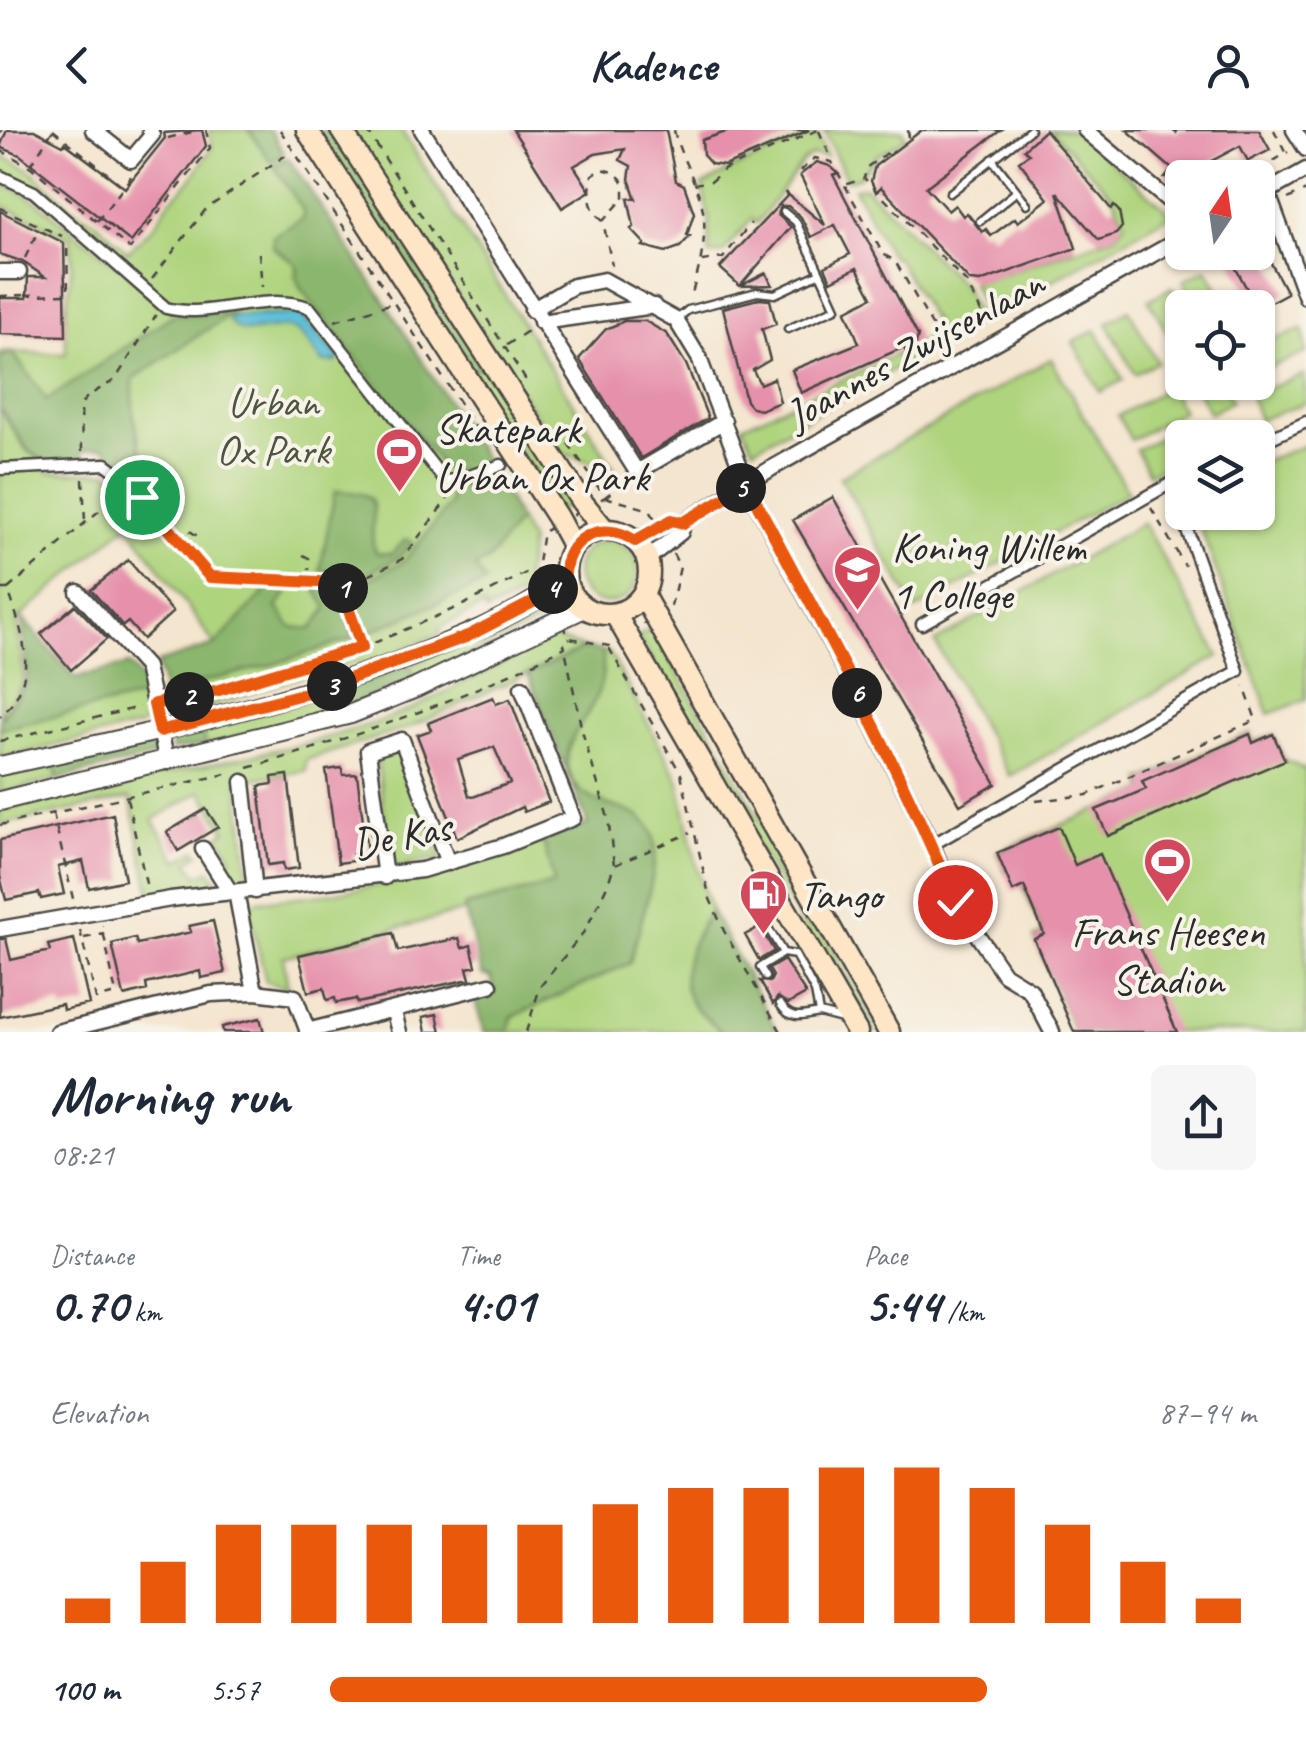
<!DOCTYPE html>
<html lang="en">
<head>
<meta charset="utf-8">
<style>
  body { margin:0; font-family:Caveat,sans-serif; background:#f6f6f7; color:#1f2937; height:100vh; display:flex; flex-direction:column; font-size:38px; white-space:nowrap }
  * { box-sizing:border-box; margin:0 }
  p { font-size:32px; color:#747a83 }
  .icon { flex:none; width:55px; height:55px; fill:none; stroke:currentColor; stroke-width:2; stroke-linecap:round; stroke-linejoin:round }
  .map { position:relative; height:902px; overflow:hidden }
  .drawer { display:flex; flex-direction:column; background:#fff; flex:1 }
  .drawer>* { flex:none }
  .needle { width:65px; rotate:13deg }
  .fabs { position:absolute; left:1165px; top:30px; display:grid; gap:20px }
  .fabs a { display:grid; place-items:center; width:110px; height:110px; border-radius:15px; background:#fff; box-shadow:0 2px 8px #0004; font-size:50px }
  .pin { position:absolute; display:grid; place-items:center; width:85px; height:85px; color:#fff; margin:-42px; border:5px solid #fff; border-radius:50%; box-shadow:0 2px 10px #0007 }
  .km { position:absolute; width:50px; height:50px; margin:-25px; border-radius:50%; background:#222; color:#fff; font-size:28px; line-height:50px; text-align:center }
  .round { display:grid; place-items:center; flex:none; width:105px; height:105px; border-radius:15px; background:#f6f6f7 }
  .head { display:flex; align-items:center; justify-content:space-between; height:170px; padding:0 50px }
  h1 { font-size:55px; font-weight:800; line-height:75px }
  .metrics { display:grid; grid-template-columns:repeat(3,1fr); gap:15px; height:170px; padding:10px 50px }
  .metrics div { display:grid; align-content:center }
  .metrics b { font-size:50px; font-weight:800 }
  .metrics small { font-size:28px; font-weight:400 }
  .metrics p { font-size:28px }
  .chart { height:280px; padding:20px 50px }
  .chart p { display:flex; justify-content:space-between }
  .chart svg { width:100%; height:180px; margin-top:10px; stroke:#ea580c; stroke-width:6 }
  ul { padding:0 50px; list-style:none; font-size:32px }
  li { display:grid; grid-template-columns:160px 120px 1fr; align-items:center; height:75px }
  li i { height:25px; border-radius:12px; background:#ea580c }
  header { display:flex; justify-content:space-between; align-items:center; height:130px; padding:0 50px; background:#fff; font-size:45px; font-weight:800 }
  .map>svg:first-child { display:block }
  .green { fill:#afd47e; stroke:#6d8054; stroke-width:2.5 }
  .forest { fill:#8bb66d; stroke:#5b704c; stroke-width:2.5 }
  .water { fill:#5bbfd9; stroke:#437582; stroke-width:2.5 }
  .building { fill:#e691ac; fill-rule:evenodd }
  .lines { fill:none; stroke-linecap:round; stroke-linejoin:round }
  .service-casing { stroke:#494743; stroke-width:11 }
  .pedestrian-casing { stroke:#494743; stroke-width:15 }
  .minor-casing { stroke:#494743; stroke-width:19 }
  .tertiary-casing { stroke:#494743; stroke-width:22 }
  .secondary-casing { stroke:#494743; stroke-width:25 }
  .path { stroke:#494743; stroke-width:2.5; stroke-dasharray:8 8; stroke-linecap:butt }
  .service { stroke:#fff; stroke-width:6 }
  .pedestrian { stroke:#fff; stroke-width:10 }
  .minor { stroke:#fff; stroke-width:14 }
  .tertiary { stroke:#fff; stroke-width:18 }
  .secondary { stroke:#fee5c5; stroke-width:20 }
  .route-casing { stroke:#fff; stroke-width:20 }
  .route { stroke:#ea580c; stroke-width:12 }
  .labels { text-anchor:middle; stroke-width:8; stroke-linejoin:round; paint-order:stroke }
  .street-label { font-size:42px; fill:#2b2b2b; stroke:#f7f3e8 }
  .park-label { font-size:42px; fill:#4c5540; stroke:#f7f3e8 }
  .poi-label { font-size:42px; fill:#2b2b2b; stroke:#f7f3e8; text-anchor:start }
</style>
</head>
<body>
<header><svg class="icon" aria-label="back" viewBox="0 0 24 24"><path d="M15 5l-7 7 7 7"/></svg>Kadence<svg class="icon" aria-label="person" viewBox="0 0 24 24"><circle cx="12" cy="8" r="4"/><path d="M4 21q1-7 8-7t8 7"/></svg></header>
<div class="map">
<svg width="1306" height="902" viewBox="0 0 1306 902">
  <rect width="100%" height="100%" fill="#f7f3e8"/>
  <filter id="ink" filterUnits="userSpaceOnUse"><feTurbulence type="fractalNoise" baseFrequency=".01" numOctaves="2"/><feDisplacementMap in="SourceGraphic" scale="20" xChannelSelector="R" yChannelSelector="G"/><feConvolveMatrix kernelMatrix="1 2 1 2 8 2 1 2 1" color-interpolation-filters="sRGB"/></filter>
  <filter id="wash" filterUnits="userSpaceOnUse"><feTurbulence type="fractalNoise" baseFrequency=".0048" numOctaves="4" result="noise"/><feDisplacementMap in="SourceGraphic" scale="40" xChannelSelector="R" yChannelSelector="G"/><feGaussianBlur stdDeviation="2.25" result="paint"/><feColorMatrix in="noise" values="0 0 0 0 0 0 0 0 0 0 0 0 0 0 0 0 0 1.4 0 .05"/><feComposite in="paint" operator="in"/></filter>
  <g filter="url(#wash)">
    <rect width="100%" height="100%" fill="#f4e5ce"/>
    <path class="green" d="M209,0H264L519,390L530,412L523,465L486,482L484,476L439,498L441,503L376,531L328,538L178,587C164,585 162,576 159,563L274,534L354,508L357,517L362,505L473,458L327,512L215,515L128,394L17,490L24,551L0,586V279L27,321L47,334L48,342H108L134,365L79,250L46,271L13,222L0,228V222L66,224C66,211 64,195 66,182C69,156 74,134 70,107L0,75V52L35,70L116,135L124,131L37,60L0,43V25L29,39L76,81L96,92L128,122L154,96L169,72L189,52L212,18Z
      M348,0H401L615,340L561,323Z
      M903,0L906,8L876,26L860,47L847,50L824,1Z
      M1050,0H1075L1172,84L987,187L972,154L1116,106L1125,93L1111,64Z
      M813,5H817L827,27L813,25L803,32L757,93L752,89L723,123L709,125V89L702,56L734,38Z
      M865,57L963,155L979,189L944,210L897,128L890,125L854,58Z
      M1207,139L1228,177H1198L1183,151Z
      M1172,157L1183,177L1182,217L1177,220L1149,170Z
      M1129,180L1157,232L1135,244L1107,193Z
      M1303,199L1306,223L1265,239L1258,216Z
      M1096,200L1123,250L1100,262L1073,212Z
      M931,206L935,216L754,318L742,296L913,217Z
      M1051,229L1128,362L916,480L840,347Z
      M486,232L576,371L559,381L470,243Z
      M1304,245L1306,273L1259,290L1250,265Z
      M1193,253H1222L1232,271L1210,283Z
      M1169,257L1182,281L1131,310L1118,286Z
      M1187,293L1195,307L1182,308V325L1149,344L1136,320Z
      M1306,315V570L1269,584L1195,383L1258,382V333Z
      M1143,393L1219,526L1010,646L935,512Z
      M576 442a31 31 0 1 1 62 0a31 31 0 1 1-62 0Z
      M537,475L546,489L416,550L409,536Z
      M653,498L879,902H863L638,506Z
      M553,508L584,518L408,598L306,630V641L238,651L250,756L233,758L220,736L232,728L222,710L212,716L210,712L226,701L201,661L153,690L178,731L196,720L199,724L188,732L198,746L210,740L219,753L217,760L152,768L130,668L0,695V679L308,613L379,592L409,580Z
      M603,521L609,522L678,649L698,741L711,781L702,793L694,874L722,902H508L512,887L630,832C638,799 652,761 655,727C660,657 578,695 568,637C563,610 587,590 596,567C602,552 603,538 603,521Z
      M146,566L150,584L141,596L0,628V599Z
      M316,568L321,585L206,615L201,597Z
      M1250,603L1254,612L1273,604L1285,630L1306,640V902H1074L1034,808L1043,804L1016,740L1006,744L997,722L1145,660L1142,650Z
      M400,619L442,728L391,738L377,628Z
      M53,631L58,649L0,663V643Z
      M542,709L555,754L464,776L465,781L283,827L288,858L266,852L249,779L256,771C355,763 449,746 542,709Z"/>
    <path class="forest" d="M249,0H270L284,23L271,32Z
      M312,0H335L486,232L470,243Z
      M288,28L385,172L489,336L461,344L445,340L301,159L295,145L298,141L294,132L273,117V106L303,88V80L274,36Z
      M232,183L133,249V281L142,325L122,339L104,317L84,320L80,332L47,333L28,320L0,278V228L12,222L47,270L173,185Z
      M494,344L519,390L488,431L475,437L486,453L362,505L348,460L404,431L450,374V359Z
      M335,361C344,362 360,361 368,367C381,376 366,407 377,423L392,424L406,409L412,413L399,427L347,453L342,442L320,440Z
      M271,456L292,457L277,477L291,497L312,499L327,478L315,458L337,460L354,508L274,534L163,562L157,533L215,515Z
      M22,488L75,548L129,535L142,551L146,566L0,599V590L28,552Z
      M584,518L603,521C603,535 604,547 599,560C591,586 563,607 568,637C578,695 660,657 655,727C652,762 638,799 630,833L512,887L508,902H484L474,867L494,862L491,847L482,845L464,777L554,754L543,709L588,694L528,544Z
      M409,536L416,550L321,585L316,568Z
      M201,597L206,615L172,620L170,606Z
      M155,609L159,625L58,649L53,631Z
      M711,781L718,793L778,902H722C711,891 694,880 688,866C676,839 696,802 711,781Z"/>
    <path class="water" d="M300,184L339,228L336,232H323C314,223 307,207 297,201C276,189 242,215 229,190L233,186Z"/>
    <g id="blocks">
      <path class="building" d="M7,0H34L63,15L65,13L125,58L165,8L164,3L202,0L206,16L131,112L20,25L0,17Z
        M513,0H666L676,51L684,55L694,83L687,105L690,106L680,117L666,122L643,116L645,114L631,99L634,97L628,68L636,69L629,49L631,36L620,30L625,19L595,24L574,36L590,61L562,78Z
        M732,0H809L725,36L711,34L703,25L702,10Z
        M922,0H1001L926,57L948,81L955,75L963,86L967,83L982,102L986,99L991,106L1015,88L1018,92L1048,69L1019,31L1029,24L1024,19L1045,0L1111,79L1114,76L1119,81L1122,97L1116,104L1099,110L1057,62L1076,118L980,152L970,151L881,57L876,62L871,51L875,36Z
        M1127,0H1172L1176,3L1178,0H1259L1270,20L1248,31L1240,16L1202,36L1215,48H1182V58L1170,48H1165L1172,39Z
        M817,32L830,36L838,43L833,45L918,206L916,214L906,223L904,217L801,263L792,240L859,213L846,181L872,167L857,138L831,151L825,137L850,124L835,95L811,107L801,87L788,76H781L778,85L791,97L740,156L720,138L787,66L785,62L825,95L800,45Z
        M0,81L64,113L66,206L0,204V168H27L28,147H45L23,132L0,124Z
        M1227,122H1265L1287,163L1258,179Z
        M766,143L772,155L740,156Z
        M758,169L770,170L776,194L762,199L770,230L753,240L760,254L774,248L780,272L760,280L752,278L746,271L723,178Z
        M624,191H645L667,204L686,234L708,288L641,328L579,229L606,199Z
        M833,367L996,654L960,675L793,390Z
        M128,430L173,482L143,509L128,492L123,496L91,460Z
        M75,475L107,509L71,540L41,504Z
        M493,567L496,574L510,569L549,672L524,682L522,677L457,708L417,605L431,600L428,593ZM494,617L510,653L473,667L469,666L458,629Z
        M1250,604L1253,613L1273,604L1285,630L1108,706L1096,680L1146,659L1142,651Z
        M342,638L343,645L357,644L367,722L353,724V731L338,733L326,640Z
        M288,645L299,738L284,740L283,733L268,735L259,656L273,654L272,647Z
        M206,679L218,697L178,721L167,702Z
        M113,684L125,750L89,758L83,731L58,737L64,764L41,769L39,763L6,770L0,746V710Z
        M1059,697L1075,735L1100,724L1177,902H1074L1034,809L1044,804L1037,787L1024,756L1013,761L997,723Z
        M213,791L225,843L201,848L200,841L146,854L147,860L124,866L112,814L135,808L137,814L160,809L191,802L189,796Z
        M760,797L774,821L759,830L745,805Z
        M393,803L398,821L459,808L462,818L471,815L476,836L467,838L470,849L357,873L356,869L336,873L335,868L327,870L324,858L308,862L299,825Z
        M0,809H6L11,830L50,821L48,815L74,809L89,874L63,880L62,874L0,887Z
        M784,830L806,864L788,874L778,867L773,874L760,851L770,852L773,846L769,839Z
        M437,884L441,902H426L423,887Z
        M260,888L264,902H223L222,897Z"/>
    </g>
  </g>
  <g filter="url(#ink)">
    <use href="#blocks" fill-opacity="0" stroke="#494743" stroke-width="2.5"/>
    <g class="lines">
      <defs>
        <path id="service" d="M992,29L1027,74
          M950,63L1030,0
          M980,91L1017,61
          M677,189L688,180L757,162L775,164L820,143L796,92L784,82
          M788,199L836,178L820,143
          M765,752L758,781L783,823L795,825L815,862L819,883L842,889
          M766,847L760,837L783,823
          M780,874C791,891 802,886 819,883"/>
        <path id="pedestrian" d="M0,46L34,62L166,178C212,190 265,160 310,178L445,351L458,350L501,335
          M1258,314L1306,292
          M0,339L106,334L127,350L210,447L339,453L362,517
          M922,494L1182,347
          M994,680L1238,541L1170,353
          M932,715L989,682"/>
        <path id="minor" d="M93,0L131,30L152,5L150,0
          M422,0L637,342L724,291
          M1085,0L1182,82
          M1294,0L1306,19
          M1267,61L1306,167
          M1258,67L1306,40
          M0,142H19
          M532,180L573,156L604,150L676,190L699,228L747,355L859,566L932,715L955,772L1004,844L1030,860L1052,902
          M541,192L654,176
          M635,411L672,391L683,393L772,338L1182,108
          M647,429L681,402L683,393
          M78,462L146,537L167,632
          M243,652L255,761
          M203,719L231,763
          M385,747L368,621L402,610L448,733
          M236,762L255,862
          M0,799L171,769L422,740L503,716L573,688L522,558
          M394,882L399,902
          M307,901L490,855
          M57,902L211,864L255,862L295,867L308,902"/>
        <path id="tertiary" d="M0,636C135,607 270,578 400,531C458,509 515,487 565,450
          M0,671L351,584L416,558L584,478"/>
        <path id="secondary" d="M307,0L557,387L573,417
          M341,0L582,372L605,400
          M565 442a42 42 0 1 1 84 0a42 42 0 1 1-84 0Z
          M643,465L889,902
          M615,484L857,902"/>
      </defs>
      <use href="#service" class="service-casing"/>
      <use href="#pedestrian" class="pedestrian-casing"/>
      <use href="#minor" class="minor-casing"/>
      <use href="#tertiary" class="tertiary-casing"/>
      <use href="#secondary" class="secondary-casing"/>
      <path class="path" d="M53,0L124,57L131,46
        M280,0L480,304
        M367,0L527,252
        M674,0C680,30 702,58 704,89C706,115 698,142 691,167
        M908,0L909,8
        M1274,0L1285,22
        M819,1L832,30
        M0,3L2,0
        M168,8L200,0
        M0,20L31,37L130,119L210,18L206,0
        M887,23L867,37L864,48L967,153L986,192
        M31,35L53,0
        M800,41L815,28L832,32L883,124L895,131L944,216
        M1246,48L1288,22
        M694,54L711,51L725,39L818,0
        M847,54L863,49
        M1288,69L1306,60
        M0,78L62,106
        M97,91L123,58
        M603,91C587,77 589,65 592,45L602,39L614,42L624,52V68L603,91L612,136
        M259,123L262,157
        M25,128L39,99
        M702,131L723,128L751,93
        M152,149L206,79L292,21
        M25,165L68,164L67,111
        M0,166L25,165V158
        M335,191L389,174
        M507,215L529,200
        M559,300L605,367L625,352
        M82,321L81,274L88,266L115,250L156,185
        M83,349L85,392
        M605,367L650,380L680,437L671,476L609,516L570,508L535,452L543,402Z
        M1151,378L1185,436
        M190,401L202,409
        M303,425L309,428V440
        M354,453L402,429L449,367
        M0,459H8C23,506 41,549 0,587
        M8,459L121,362
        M374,513L465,474L526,443H537
        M609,518L681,644L710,769L724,801L781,902
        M172,570L219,560L347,522
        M0,611L140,577
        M248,638C360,606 462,570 565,517L563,512L570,508
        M127,668L147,758
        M1036,671L1087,665L1256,590L1244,556
        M53,683L74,773
        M0,695L231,643
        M615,735L690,703
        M80,800L96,869L116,864L102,796
        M84,808L104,804
        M526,902L540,857L586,799L608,754L614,735L608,688L582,601L565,519"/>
      <use href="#service" class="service"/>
      <use href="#pedestrian" class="pedestrian"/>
      <use href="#minor" class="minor"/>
      <use href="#tertiary" class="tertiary"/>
      <use href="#secondary" class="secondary"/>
    </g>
  </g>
  <g class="lines" filter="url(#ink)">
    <defs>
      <path id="route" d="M142,367L210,447L339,453L362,517L219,560L154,574L160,601L318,560L468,506L537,470L565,450C562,409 602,388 635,411L672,390L683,393L747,355C821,492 896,629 955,772"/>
    </defs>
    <use href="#route" class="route-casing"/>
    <use href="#route" class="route"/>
  </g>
  <defs>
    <symbol id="stadium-pin" viewBox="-11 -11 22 30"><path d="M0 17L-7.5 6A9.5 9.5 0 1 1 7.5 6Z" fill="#d1495b" stroke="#f7f3e8"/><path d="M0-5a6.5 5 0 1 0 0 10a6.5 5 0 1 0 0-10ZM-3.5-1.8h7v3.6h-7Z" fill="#fff"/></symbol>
    <symbol id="university-pin" viewBox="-11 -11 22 30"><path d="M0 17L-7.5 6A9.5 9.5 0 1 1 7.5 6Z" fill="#d1495b" stroke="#f7f3e8"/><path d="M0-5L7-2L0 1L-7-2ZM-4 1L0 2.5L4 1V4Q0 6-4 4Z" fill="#fff"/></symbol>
    <symbol id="fuel-pin" viewBox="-11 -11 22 30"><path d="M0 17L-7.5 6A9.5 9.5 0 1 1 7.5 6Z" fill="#d1495b" stroke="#f7f3e8"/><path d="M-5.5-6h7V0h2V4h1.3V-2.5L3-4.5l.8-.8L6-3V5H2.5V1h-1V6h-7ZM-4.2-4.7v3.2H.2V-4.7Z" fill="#fff"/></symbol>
  </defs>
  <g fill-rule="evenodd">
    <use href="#stadium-pin" x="372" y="294" width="55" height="75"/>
    <use href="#university-pin" x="830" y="412" width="55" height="75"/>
    <use href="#stadium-pin" x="1140" y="704" width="55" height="75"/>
    <use href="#fuel-pin" x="736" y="736" width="55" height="75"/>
  </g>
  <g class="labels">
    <g class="street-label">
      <text transform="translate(914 218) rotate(-29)" y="15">Joannes Zwijsenlaan</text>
      <text transform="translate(401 704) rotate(-11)" y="15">De Kas</text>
    </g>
    <g class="park-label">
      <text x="273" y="286">Urban<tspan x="273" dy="48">Ox Park</tspan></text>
    </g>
    <g class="poi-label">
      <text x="435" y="313">Skatepark<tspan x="435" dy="48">Urban Ox Park</tspan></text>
      <text x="892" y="431">Koning Willem<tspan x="892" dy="48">1 College</tspan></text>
      <text x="799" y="779">Tango</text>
      <text x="1168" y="816" text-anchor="middle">Frans Heesen<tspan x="1168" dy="48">Stadion</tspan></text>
    </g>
  </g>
</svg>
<div class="fabs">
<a><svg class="needle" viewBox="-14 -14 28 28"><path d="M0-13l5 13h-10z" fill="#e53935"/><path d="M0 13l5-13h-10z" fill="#747a83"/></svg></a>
<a><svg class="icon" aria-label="locate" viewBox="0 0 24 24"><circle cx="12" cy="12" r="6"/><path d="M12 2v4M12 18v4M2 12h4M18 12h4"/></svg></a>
<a><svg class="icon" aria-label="layers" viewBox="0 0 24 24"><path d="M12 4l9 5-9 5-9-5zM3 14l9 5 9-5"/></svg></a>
</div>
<div class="pin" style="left:142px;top:367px;background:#1e9e55"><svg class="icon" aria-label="arrive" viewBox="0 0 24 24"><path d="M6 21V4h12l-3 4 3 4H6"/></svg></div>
<div class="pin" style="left:955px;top:772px;background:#d93025"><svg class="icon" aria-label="check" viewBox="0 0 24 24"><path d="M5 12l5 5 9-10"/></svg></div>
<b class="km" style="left:343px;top:458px">1</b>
<b class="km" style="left:189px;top:567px">2</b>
<b class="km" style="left:332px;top:556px">3</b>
<b class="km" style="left:553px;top:459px">4</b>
<b class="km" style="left:741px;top:358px">5</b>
<b class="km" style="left:857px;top:563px">6</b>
</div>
<section class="drawer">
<div class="head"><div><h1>Morning run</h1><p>08:21</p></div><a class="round"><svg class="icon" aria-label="share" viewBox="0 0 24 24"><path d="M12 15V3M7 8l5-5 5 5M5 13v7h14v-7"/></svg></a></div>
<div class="metrics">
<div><p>Distance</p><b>0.70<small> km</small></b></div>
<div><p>Time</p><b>4:01</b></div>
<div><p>Pace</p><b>5:44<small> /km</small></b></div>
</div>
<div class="chart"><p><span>Elevation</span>87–94 m</p>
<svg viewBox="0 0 160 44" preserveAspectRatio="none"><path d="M5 44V38M15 44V29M25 44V20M35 44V20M45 44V20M55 44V20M65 44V20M75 44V15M85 44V11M95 44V11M105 44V6M115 44V6M125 44V11M135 44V20M145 44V29M155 44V38"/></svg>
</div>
<ul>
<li><b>100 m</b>5:57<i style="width:71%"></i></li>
</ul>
</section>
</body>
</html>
